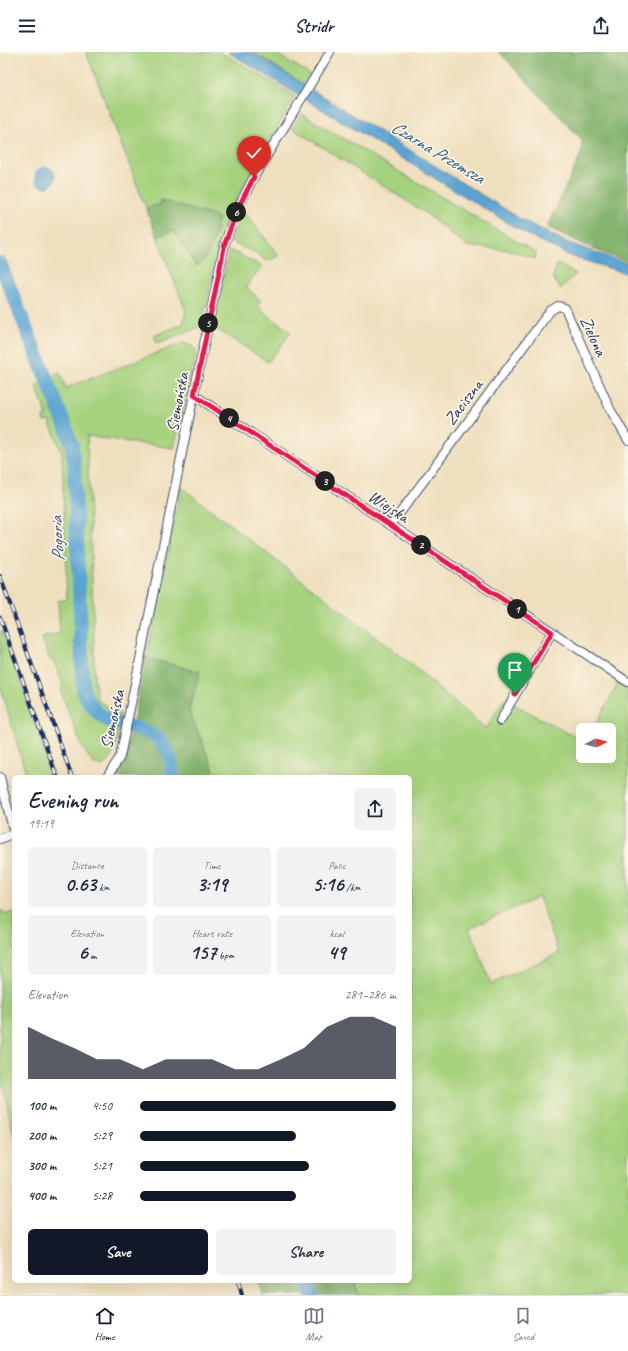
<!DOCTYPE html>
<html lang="en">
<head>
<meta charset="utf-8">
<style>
  body { margin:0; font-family:Caveat,sans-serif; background:#f2f2f3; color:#1f2937; height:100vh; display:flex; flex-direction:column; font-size:15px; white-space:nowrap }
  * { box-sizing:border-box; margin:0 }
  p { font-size:13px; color:#747a83 }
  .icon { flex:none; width:22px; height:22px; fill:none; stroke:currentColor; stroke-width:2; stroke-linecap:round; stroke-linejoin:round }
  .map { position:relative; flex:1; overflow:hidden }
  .sheet { position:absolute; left:12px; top:723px; width:400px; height:508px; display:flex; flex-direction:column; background:#fff; border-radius:6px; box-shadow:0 4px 16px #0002 }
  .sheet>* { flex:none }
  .needle { width:26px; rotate:84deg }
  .tools { position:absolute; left:576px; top:671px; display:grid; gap:8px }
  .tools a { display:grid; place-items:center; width:40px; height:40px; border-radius:6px; background:#fff; box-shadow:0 4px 16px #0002; font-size:20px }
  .pin { position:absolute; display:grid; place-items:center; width:34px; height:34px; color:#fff; margin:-41px -17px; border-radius:50% 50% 50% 0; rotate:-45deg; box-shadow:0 0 4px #0007 }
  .pin .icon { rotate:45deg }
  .km { position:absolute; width:20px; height:20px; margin:-10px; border-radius:50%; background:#222; color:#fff; font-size:11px; line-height:20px; text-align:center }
  .round { display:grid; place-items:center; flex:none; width:42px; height:42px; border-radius:6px; background:#f2f2f3 }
  .head { display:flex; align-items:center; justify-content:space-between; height:68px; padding:0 16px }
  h1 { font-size:22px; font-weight:600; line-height:30px }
  .metrics { display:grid; grid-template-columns:repeat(3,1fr); gap:6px; height:68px; padding:4px 16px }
  .metrics div { display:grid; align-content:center; border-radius:6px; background:#f2f2f3; text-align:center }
  .metrics b { font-size:20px; font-weight:600 }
  .metrics small { font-size:11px; font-weight:400 }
  .metrics p { font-size:11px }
  .chart { height:112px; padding:8px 16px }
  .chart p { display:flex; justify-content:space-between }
  .chart svg { width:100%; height:72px; margin-top:4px; fill:#111827; opacity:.7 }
  .action { display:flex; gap:8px; margin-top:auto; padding:8px 16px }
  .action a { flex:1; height:46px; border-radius:6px; background:#111827; color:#fff; font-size:16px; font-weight:600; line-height:46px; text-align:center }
  .action a+a { background:#f2f2f3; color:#1f2937 }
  ul { padding:0 16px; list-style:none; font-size:13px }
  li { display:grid; grid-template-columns:64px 48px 1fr; align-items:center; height:30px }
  li i { height:10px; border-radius:5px; background:#111827 }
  header { display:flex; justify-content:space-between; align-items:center; height:52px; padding:0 16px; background:#fff; font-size:18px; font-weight:600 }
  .tabs { display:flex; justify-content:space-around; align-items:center; height:56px; border-top:1px solid #e0e1e3; background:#fff; font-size:11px; color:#747a83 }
  .tabs a { display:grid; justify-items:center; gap:2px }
  .tabs .selected { color:#111827 }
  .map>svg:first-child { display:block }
  .green { fill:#a6d27e; stroke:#60806e; fill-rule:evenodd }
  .forest { fill:#84b46d; stroke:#507266 }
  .water { fill:#5aa3d1; stroke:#3a6998 }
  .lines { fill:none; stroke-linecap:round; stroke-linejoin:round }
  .river { stroke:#5aa3d1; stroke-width:14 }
  .minor-casing { stroke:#3b496c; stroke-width:10 }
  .minor { stroke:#fff; stroke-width:8 }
  .rail-casing { stroke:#1b2f5e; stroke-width:4 }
  .rail { stroke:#fcf5e5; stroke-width:2.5; stroke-dasharray:8; stroke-linecap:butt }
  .route-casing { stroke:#fff; stroke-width:8 }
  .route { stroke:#e11d48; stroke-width:5 }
  .labels { text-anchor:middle; stroke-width:3.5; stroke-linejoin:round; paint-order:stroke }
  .street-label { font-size:17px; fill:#1b2f5e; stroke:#fcf5e5 }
  .water-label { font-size:18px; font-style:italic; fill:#315886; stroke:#fcf5e5 }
</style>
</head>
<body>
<header><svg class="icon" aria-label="menu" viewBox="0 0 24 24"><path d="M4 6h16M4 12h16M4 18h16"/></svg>Stridr<svg class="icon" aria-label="share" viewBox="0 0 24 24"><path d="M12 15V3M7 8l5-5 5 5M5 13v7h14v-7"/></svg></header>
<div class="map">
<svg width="628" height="1243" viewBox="0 0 628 1243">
  <rect width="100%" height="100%" fill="#fcf5e5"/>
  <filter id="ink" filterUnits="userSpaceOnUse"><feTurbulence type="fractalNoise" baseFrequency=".025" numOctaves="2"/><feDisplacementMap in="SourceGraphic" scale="8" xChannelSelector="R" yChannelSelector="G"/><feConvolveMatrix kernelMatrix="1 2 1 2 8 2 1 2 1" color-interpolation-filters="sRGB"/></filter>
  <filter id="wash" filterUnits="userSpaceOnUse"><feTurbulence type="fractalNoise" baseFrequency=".012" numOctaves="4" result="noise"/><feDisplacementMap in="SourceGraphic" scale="16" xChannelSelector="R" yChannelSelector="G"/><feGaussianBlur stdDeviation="0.9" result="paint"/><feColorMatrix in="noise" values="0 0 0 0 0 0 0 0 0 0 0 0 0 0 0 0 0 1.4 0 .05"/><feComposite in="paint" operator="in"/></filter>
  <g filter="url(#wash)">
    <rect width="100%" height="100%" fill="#efdfbe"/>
    <path class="green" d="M86,0H221L295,44L229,160L221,184L202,271L195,277L157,291L154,284L183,272L186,259L157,185L173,177L196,214L161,149V152L146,156Z
      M254,0H273L310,22L303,32Z
      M302,62L536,201L535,207L509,198L467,194L424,160L292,76Z
      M242,157L279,204L266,209L258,202L231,190Z
      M229,198L262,214L246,235L260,248L259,255L264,261L291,280L282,292L268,310L212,274Z
      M557,212L576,222L560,237L553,225Z
      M183,291L192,294L197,299L174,396L87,384L94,584V623L97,648L120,662C118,678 118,705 102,714L93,711L82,695L61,640L63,633L54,609L50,608L42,586L60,581L58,549L67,547L62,400L49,369L44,370L43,365L47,363L36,334L59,320L66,336Z
      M181,435L413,614L486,677L504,647L583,689V704H609V678H593L618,631L628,637V1243H359L354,1229H410V725H214L213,717L189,658L199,620L146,606ZM539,845L559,901L491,932L469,876Z
      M0,579H2L54,725H27L0,633Z
      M0,858L8,862L14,860V1086L0,1018Z"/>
    <path class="forest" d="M499,0H628V210L599,199L547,175L581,102L582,88Z
      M161,148L219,166C215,182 212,204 197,214L173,178L157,185L146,156L161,152Z
      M146,606L200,620L189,658L213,717L214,725H109L121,706L130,685Z
      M258,1229H354L359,1243H262Z"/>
    <path class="water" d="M228,0H251L519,166L566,190L628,212V222L570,204L526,182Z
      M35 125a10 10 0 1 1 20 0a10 10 0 1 1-20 0Z"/>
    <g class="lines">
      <path class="river" d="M0,211L65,373L72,393L74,412L83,638C89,654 101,667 117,672C126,675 136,675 144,679C164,686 174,705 172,725
        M307,1229L312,1243"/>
    </g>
  </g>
  <g filter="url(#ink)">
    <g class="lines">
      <defs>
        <path id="minor" d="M194,343L628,630
          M391,473L550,259L558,254L565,256L610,357L628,388
          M500,669L552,580
          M0,725L14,781
          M107,725L120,705L125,681L205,288L225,191L238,156L254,125L330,0
          M0,787L14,781"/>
      </defs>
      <use href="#minor" class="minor-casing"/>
      <use href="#minor" class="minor"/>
      <defs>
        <path id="rail" d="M0,524L72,725
          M0,565L57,725
          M238,1229L242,1243"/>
      </defs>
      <use href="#rail" class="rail-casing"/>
      <use href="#rail" class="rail"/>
    </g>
  </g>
  <g class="lines" filter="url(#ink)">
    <defs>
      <path id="route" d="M254,125L238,156L225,191L194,343L552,580L515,642"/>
    </defs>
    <use href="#route" class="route-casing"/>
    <use href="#route" class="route"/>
  </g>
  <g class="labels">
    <g class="street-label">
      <text transform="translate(594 284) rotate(66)" y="6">Zielona</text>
      <text transform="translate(177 350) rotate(-79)" y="6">Siemońska</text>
      <text transform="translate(463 350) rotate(-53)" y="6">Zaciszna</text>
      <text transform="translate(389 454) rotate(33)" y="6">Wiejska</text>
      <text transform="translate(112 667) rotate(-77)" y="6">Siemońska</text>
    </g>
    <g class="water-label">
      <text transform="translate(438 100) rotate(31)" y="6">Czarna Przemsza</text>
      <text transform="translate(57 487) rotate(-93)" y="6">Pogoria</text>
    </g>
  </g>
</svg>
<div class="tools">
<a><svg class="needle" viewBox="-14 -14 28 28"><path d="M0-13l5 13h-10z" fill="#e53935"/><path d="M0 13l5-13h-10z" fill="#747a83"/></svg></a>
</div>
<div class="pin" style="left:515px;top:642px;background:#1e9e55"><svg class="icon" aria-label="arrive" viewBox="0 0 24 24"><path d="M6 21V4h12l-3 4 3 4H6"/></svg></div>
<div class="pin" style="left:254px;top:125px;background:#d93025"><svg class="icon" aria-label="check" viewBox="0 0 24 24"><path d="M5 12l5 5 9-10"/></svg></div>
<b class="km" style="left:517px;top:557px">1</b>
<b class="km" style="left:421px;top:493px">2</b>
<b class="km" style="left:325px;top:429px">3</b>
<b class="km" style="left:229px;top:366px">4</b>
<b class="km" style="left:208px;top:271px">5</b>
<b class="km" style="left:236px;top:160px">6</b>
<section class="sheet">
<div class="head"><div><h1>Evening run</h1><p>19:19</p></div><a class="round"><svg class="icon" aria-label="share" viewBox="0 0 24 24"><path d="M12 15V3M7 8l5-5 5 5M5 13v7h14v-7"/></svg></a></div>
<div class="metrics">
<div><p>Distance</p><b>0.63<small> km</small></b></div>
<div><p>Time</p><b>3:19</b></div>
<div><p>Pace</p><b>5:16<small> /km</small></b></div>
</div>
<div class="metrics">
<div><p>Elevation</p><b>6<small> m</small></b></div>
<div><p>Heart rate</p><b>157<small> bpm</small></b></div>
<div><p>kcal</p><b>49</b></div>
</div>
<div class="chart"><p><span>Elevation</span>281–286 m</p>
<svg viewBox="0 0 160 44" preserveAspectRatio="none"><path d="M0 44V12L10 19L20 25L30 32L40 32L50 38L60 32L70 32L80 32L90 38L100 38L110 32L120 25L130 12L140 6L150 6L160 12V44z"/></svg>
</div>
<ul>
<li><b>100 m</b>4:50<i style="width:100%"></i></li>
<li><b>200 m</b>5:29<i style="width:61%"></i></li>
<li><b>300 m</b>5:21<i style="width:66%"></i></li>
<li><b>400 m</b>5:28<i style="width:61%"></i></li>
</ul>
<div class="action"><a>Save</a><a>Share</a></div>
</section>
</div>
<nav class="tabs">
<a class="selected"><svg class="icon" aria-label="home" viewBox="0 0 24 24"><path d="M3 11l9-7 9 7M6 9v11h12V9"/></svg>Home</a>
<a><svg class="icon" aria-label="map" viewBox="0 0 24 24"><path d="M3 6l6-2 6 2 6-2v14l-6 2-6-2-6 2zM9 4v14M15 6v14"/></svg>Map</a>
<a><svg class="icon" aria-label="saved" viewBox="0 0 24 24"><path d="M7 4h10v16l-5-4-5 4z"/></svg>Saved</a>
</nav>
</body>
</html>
